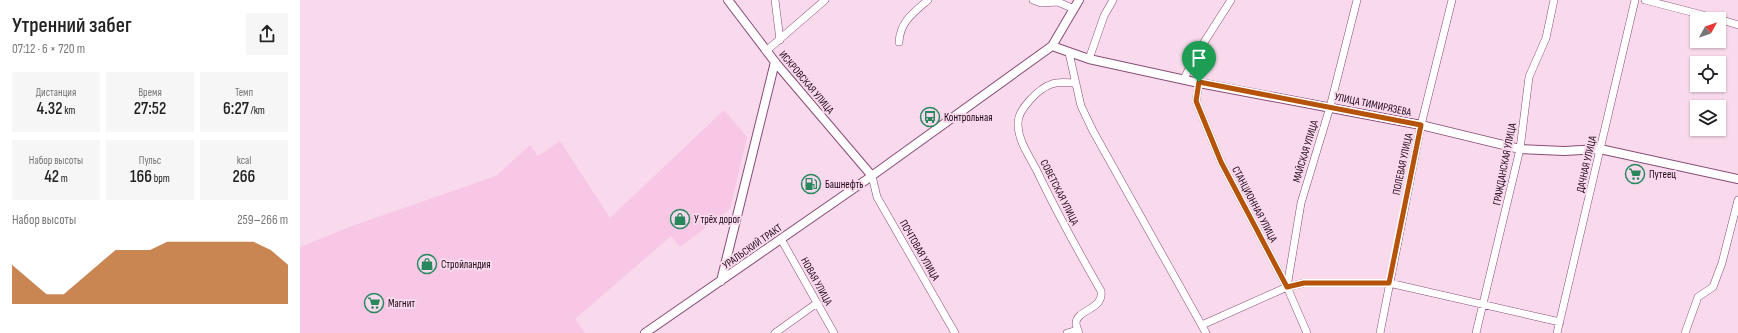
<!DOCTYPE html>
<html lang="ru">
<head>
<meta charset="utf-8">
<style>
  body { margin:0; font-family:"Sofia Sans Condensed",sans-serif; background:#f6f6f6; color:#222; height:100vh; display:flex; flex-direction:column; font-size:15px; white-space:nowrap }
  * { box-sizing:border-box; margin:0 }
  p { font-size:13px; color:#767676 }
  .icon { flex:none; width:22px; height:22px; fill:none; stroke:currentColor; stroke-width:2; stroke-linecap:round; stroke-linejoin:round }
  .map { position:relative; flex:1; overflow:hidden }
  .sheet { display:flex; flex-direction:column; background:#fff; width:300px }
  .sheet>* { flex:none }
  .needle { width:26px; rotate:50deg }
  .tools { position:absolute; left:1390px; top:12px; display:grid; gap:8px }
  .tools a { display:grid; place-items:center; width:36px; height:36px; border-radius:0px; background:#fff; box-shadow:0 1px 3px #0004; font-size:20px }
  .pin { position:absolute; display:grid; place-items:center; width:34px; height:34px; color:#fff; margin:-41px -17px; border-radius:50% 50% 50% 0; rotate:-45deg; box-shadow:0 0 4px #0007 }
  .pin .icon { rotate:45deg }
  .round { display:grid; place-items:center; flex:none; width:42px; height:42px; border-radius:0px; background:#f6f6f6 }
  .overview { display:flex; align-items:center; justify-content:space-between; height:68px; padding:0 12px }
  h1 { font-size:22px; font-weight:600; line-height:30px }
  .figures { display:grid; grid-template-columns:repeat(3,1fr); gap:6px; height:68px; padding:4px 12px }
  .figures div { display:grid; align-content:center; border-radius:0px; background:#f6f6f6; text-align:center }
  .figures b { font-size:17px; font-weight:600 }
  .figures small { font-size:11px; font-weight:400 }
  .figures p { font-size:11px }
  .chart { height:112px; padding:8px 12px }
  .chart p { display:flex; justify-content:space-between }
  .chart svg { width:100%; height:72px; margin-top:4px; fill:#b45309; opacity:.7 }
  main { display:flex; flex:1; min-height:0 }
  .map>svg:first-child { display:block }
  .built { fill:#f7c7e5 }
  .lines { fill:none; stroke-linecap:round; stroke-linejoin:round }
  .minor-casing { stroke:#8a4c76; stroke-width:8 }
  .major-casing { stroke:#8a4c76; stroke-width:10 }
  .minor { stroke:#fff; stroke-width:7 }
  .major { stroke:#fff; stroke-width:8 }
  .route-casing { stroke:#fff; stroke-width:8 }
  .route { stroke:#b45309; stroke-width:5 }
  .labels { text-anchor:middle; stroke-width:4; stroke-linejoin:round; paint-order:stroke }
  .street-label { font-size:11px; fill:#200819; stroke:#f8daec }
  .poi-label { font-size:11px; fill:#200819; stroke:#f8daec; text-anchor:start }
</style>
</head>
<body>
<main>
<section class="sheet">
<div class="overview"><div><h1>Утренний забег</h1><p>07:12 · 6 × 720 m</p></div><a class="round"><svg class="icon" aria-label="share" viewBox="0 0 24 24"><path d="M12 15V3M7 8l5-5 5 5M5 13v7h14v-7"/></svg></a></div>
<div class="figures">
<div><p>Дистанция</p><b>4.32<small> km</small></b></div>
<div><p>Время</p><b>27:52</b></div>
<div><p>Темп</p><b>6:27<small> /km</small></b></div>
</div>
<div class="figures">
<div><p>Набор высоты</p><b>42<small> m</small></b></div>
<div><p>Пульс</p><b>166<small> bpm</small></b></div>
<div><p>kcal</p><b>266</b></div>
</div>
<div class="chart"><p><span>Набор высоты</span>259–266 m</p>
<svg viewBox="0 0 160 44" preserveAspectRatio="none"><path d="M0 44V20L10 29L20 38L30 38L40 29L50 20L60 11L70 11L80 11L90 6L100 6L110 6L120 6L130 6L140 6L150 11L160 20V44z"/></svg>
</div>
</section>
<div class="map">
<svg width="1438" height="333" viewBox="0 0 1438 333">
  <rect width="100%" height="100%" fill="#f8daec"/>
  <path class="built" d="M424,110L447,137L430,209L380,247L371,236L275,319L285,333H0V247L52,226L196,176L230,145L238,156L260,141L310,218Z"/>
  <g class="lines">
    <defs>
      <path id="minor" d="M475,0L480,40
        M733,0L741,3L758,2L774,9
        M1345,0L1418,19
        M1419,19L1438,25
        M599,42C600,22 613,13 628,0
        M466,51L525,0
        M769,53L781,106L793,131L906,333
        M789,59L804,16L813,0
        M884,79L894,58L931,0
        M776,83C769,83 759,81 752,84C739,88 717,110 718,124C718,140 729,156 736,169C756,211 778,251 801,291C804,310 777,309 776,323C776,326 778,330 779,333
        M899,83L896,101L921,162L987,287L1007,333
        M572,176L577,197L655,333
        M481,239L534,333
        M987,287L1001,203L1030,107L1057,0
        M902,325L987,287L1004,283H1089L1260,322
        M475,333L517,303
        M767,333L774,331L778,333
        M1080,333L1121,125L1152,0
        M1176,333L1220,149L1229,77L1246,38L1254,0
        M1257,333L1335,0
        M1385,333L1398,297L1413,287L1422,263L1438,200"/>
      <path id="major" d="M428,0L475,62L572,176
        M752,46L789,59L899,83L1121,125L1220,149L1264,151L1300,149L1438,179
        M421,281L475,62
        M345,333L566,180L752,46L779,0"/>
    </defs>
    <use href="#minor" class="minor-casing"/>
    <use href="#major" class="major-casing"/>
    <use href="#minor" class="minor"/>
    <use href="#major" class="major"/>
  </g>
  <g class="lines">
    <defs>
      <path id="route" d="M899,82L1121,125L1089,283H1004L987,287L921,162L896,101Z"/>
    </defs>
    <use href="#route" class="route-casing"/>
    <use href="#route" class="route"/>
  </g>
  <defs>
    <symbol id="bus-ring" viewBox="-11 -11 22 22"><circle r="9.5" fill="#f8daec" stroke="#29875e" stroke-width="1.5"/><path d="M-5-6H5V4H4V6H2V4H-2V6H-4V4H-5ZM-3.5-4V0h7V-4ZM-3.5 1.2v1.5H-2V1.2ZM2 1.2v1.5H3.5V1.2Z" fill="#29875e"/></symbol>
    <symbol id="supermarket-ring" viewBox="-11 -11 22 22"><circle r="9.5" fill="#f8daec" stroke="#29875e" stroke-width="1.5"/><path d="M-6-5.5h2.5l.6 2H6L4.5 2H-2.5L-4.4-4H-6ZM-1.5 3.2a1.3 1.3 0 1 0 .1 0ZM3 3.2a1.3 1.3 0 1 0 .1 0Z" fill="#29875e"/></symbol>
    <symbol id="fuel-ring" viewBox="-11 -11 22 22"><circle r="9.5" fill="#f8daec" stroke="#29875e" stroke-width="1.5"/><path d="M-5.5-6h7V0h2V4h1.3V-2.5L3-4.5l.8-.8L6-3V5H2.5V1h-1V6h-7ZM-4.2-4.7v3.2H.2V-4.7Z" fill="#29875e"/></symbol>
    <symbol id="shop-ring" viewBox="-11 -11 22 22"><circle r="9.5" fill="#f8daec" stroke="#29875e" stroke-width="1.5"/><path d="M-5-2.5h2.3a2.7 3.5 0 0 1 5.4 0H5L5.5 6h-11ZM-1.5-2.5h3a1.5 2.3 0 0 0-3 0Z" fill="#29875e"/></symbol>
  </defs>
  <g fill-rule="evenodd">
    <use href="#bus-ring" x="619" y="106" width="22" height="22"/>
    <use href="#supermarket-ring" x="1324" y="163" width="22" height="22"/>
    <use href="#fuel-ring" x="500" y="173" width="22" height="22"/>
    <use href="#shop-ring" x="369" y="208" width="22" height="22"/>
    <use href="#shop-ring" x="116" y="253" width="22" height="22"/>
    <use href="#supermarket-ring" x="63" y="292" width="22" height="22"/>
  </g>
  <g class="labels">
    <g class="street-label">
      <text transform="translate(507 82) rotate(50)" y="4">ИСКРОВСКАЯ УЛИЦА</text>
      <text transform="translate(1073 104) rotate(12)" y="4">УЛИЦА ТИМИРЯЗЕВА</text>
      <text transform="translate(1005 151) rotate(-73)" y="4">МАЙСКАЯ УЛИЦА</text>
      <text transform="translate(1102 164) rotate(-78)" y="4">ПОЛЕВАЯ УЛИЦА</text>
      <text transform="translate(1204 164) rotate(-79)" y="4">ГРАЖДАНСКАЯ УЛИЦА</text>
      <text transform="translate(1286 164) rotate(-77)" y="4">ДАЧНАЯ УЛИЦА</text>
      <text transform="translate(760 192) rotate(63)" y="4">СОВЕТСКАЯ УЛИЦА</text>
      <text transform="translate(955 204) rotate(62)" y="4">СТАНЦИОННАЯ УЛИЦА</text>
      <text transform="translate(452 246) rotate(-35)" y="4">УРАЛЬСКИЙ ТРАКТ</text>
      <text transform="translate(620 250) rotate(60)" y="4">ПОЧТОВАЯ УЛИЦА</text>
      <text transform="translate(517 281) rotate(61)" y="4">НОВАЯ УЛИЦА</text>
    </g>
    <g class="poi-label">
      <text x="644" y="121">Контрольная</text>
      <text x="1349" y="178">Путеец</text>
      <text x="525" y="188">Башнефть</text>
      <text x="394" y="223">У трёх дорог</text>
      <text x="141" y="268">Стройландия</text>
      <text x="88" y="307">Магнит</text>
    </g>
  </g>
</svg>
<div class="tools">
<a><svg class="needle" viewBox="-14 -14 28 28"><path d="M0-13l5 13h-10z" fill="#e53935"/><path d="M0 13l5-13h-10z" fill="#767676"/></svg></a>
<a><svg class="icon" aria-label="locate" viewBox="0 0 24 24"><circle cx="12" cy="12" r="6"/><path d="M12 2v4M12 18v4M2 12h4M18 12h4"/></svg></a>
<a><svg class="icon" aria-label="layers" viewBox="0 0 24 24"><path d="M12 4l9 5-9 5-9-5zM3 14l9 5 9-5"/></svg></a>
</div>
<div class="pin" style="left:899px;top:82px;background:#1e9e55"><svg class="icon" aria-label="arrive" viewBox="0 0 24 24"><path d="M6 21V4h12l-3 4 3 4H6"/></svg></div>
</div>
</main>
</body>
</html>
